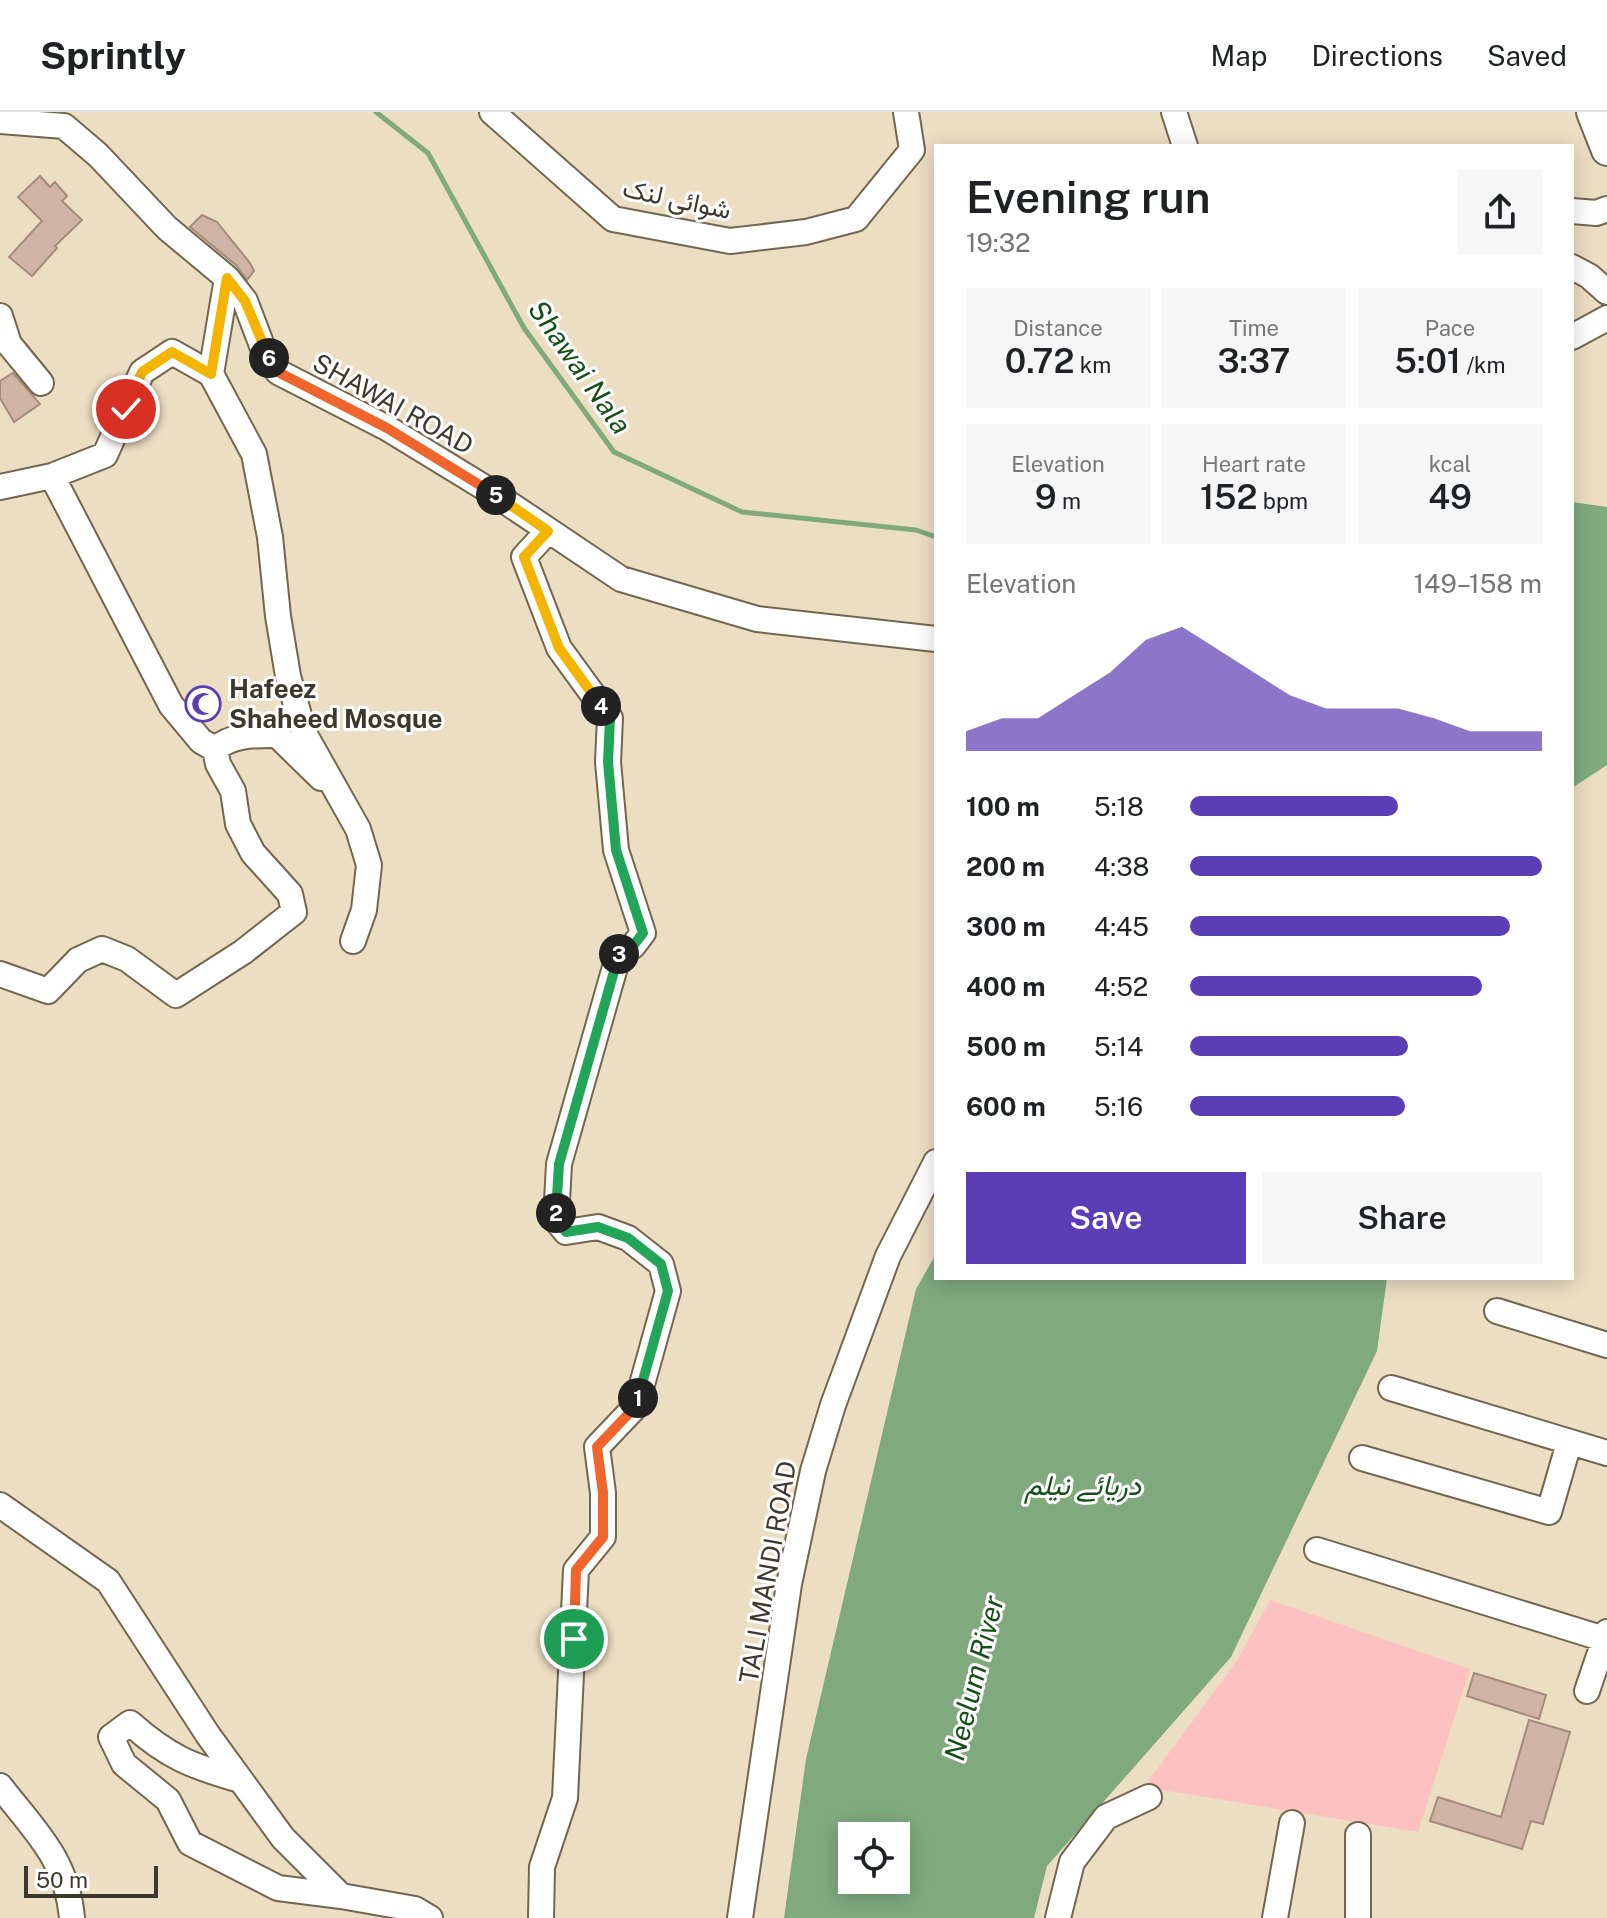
<!DOCTYPE html>
<html lang="en">
<head>
<meta charset="utf-8">
<style>
  body { margin:0; font-family:"Public Sans",Vazirmatn,sans-serif; background:#f6f6f6; color:#202124; height:100vh; display:flex; flex-direction:column; font-size:30px; white-space:nowrap }
  * { box-sizing:border-box; margin:0 }
  p { font-size:26px; color:#757577 }
  .icon { flex:none; width:44px; height:44px; fill:none; stroke:currentColor; stroke-width:2; stroke-linecap:round; stroke-linejoin:round }
  .map { position:relative; flex:1; overflow:hidden }
  .sheet { position:absolute; left:934px; top:32px; width:640px; height:1136px; display:flex; flex-direction:column; background:#fff; border-radius:0px; box-shadow:0 4px 20px #0003 }
  .sheet>* { flex:none }
  .controls { position:absolute; left:838px; top:1710px; display:grid; gap:16px }
  .controls a { display:grid; place-items:center; width:72px; height:72px; border-radius:0px; background:#fff; box-shadow:0 4px 20px #0003; font-size:40px }
  .scale { position:absolute; left:24px; bottom:20px; width:134px; box-sizing:border-box; padding-left:8px; border:4px solid #3d372c; border-top:0; font-size:22px; line-height:28px; white-space:nowrap; color:#3d372c; -webkit-text-stroke:6px #fff; paint-order:stroke }
  .pin { position:absolute; display:grid; place-items:center; width:68px; height:68px; color:#fff; margin:-34px; border:4px solid #fff; border-radius:50%; box-shadow:0 2px 8px #0007 }
  .km { position:absolute; width:40px; height:40px; margin:-20px; border-radius:50%; background:#222; color:#fff; font-size:22px; line-height:40px; text-align:center }
  .round { display:grid; place-items:center; flex:none; width:84px; height:84px; border-radius:0px; background:#f6f6f6 }
  .summary { display:flex; align-items:center; justify-content:space-between; height:136px; padding:0 32px }
  h1 { font-size:44px; font-weight:600; line-height:60px }
  .metrics { display:grid; grid-template-columns:repeat(3,1fr); gap:12px; height:136px; padding:8px 32px }
  .metrics div { display:grid; align-content:center; border-radius:0px; background:#f6f6f6; text-align:center }
  .metrics b { font-size:34px; font-weight:600 }
  .metrics small { font-size:22px; font-weight:400 }
  .metrics p { font-size:22px }
  .chart { height:224px; padding:16px 32px }
  .chart p { display:flex; justify-content:space-between }
  .chart svg { width:100%; height:144px; margin-top:8px; fill:#5b3db5; opacity:.7 }
  .cta { display:flex; gap:16px; margin-top:auto; padding:16px 32px }
  .cta a { flex:1; height:92px; border-radius:0px; background:#5b3db5; color:#fff; font-size:32px; font-weight:600; line-height:92px; text-align:center }
  .cta a+a { background:#f6f6f6; color:#202124 }
  ul { padding:0 32px; list-style:none; font-size:26px }
  li { display:grid; grid-template-columns:128px 96px 1fr; align-items:center; height:60px }
  li i { height:20px; border-radius:10px; background:#5b3db5 }
  header { display:flex; align-items:center; gap:48px; box-sizing:border-box; height:112px; padding:0 40px; background:#fff; border-bottom:2px solid #e0e0e0 }
  header strong { font-size:38px }
  nav { display:flex; gap:44px; margin-inline-start:auto; font-size:28px }
  .map>svg:first-child { display:block }
  .green { fill:#fdc1bf }
  .water { fill:#80aa7e; fill-rule:evenodd }
  .lines { fill:none; stroke-linecap:round; stroke-linejoin:round }
  .stream { stroke:#80aa7e; stroke-width:5 }
  .building { fill:#d0b5a5; stroke:#a58b7c; stroke-width:2 }
  .minor-casing { stroke:#73664f; stroke-width:28 }
  .major-casing { stroke:#73664f; stroke-width:34 }
  .minor { stroke:#fff; stroke-width:24 }
  .major { stroke:#fff; stroke-width:30 }
  .split-1-casing { stroke:#fff; stroke-width:16 }
  .split-2-casing { stroke:#fff; stroke-width:16 }
  .split-3-casing { stroke:#fff; stroke-width:16 }
  .split-4-casing { stroke:#fff; stroke-width:16 }
  .split-5-casing { stroke:#fff; stroke-width:16 }
  .split-6-casing { stroke:#fff; stroke-width:16 }
  .split-7-casing { stroke:#fff; stroke-width:16 }
  .split-1 { stroke:#f0652b; stroke-width:10 }
  .split-2 { stroke:#22a559; stroke-width:10 }
  .split-3 { stroke:#22a559; stroke-width:10 }
  .split-4 { stroke:#22a559; stroke-width:10 }
  .split-5 { stroke:#f5b400; stroke-width:10 }
  .split-6 { stroke:#f0652b; stroke-width:10 }
  .split-7 { stroke:#f5b400; stroke-width:10 }
  .labels { text-anchor:middle; stroke-width:6; stroke-linejoin:round; paint-order:stroke }
  .street-label { font-size:26px; fill:#3d372c; stroke:#fff }
  .poi-label { font-size:26px; font-weight:bold; fill:#3d372c; stroke:#fff; text-anchor:start }
  .water-label { font-size:28px; font-style:italic; fill:#145016; stroke:#fff }
</style>
</head>
<body>
<header>
<strong>Sprintly</strong>
<nav><a>Map</a><a>Directions</a><a>Saved</a></nav>
</header>
<div class="map">
<svg width="1607" height="1806" viewBox="0 0 1607 1806">
  <rect width="100%" height="100%" fill="#ecdec3"/>
  <path class="green" d="M1270,1488L1470,1557L1418,1720L1144,1675L1238,1547Z"/>
  <path class="water" d="M1572,390L1607,395V653L1572,676Z
    M936,1142V1166H1387L1377,1239L1231,1545L1047,1754L1034,1806H784L806,1647L916,1177ZM852,1724H896V1768H852Z"/>
  <g class="lines">
    <path class="stream" d="M376,0L428,41L524,216L614,340L742,400L916,418L936,425"/>
  </g>
  <path class="building" d="M40,64L50,75L55,70L67,84L62,89L82,108L55,134L57,136L32,164L9,145L42,109L18,85Z
    M202,103L217,110L250,151L254,159L247,168L237,154L190,115Z
    M13,261L40,292L14,310L0,286V269Z
    M1474,1561L1546,1583L1539,1607L1467,1584Z
    M1529,1608L1570,1620L1543,1712L1531,1709L1522,1737L1430,1709L1438,1685L1501,1705Z"/>
  <g class="lines">
    <defs>
      <path id="minor" d="M492,0L613,107L730,129L806,120L856,107L912,38L906,0
        M1174,0L1185,34
        M0,9L64,14L98,43L167,116L227,166L245,189L264,239L278,260L387,316L490,379L621,467L757,507L936,527
        M1572,99L1596,101L1607,97
        M1572,155L1589,164L1607,180
        M227,166L211,262L254,342L270,425L278,504L288,564L304,621L358,717L369,753L364,798L353,829
        M0,204L9,232L41,271
        M1572,225L1607,206
        M52,364L171,593L201,629L215,637
        M0,375L52,364L105,343L142,260L172,240L211,262
        M0,862L48,879L78,848L102,837L127,847L176,883L243,840L294,800L290,782L253,741L238,712L233,679L218,652L215,637C233,622 255,623 277,623L321,666
        M1497,1199L1607,1233
        M1391,1276L1607,1341
        M1362,1346L1549,1400L1569,1331
        M0,1393L108,1469L208,1623L283,1726L341,1784L415,1797L430,1806
        M1317,1438L1604,1527
        M1587,1579L1607,1520
        M240,1668C191,1654 168,1645 130,1611L111,1625L124,1652L168,1688L190,1731L278,1776L341,1784
        M0,1674C35,1719 67,1747 72,1806
        M1358,1723V1806
        M541,1806L542,1755L565,1686L576,1458L603,1425V1381L597,1335L636,1294L668,1179L661,1152L628,1126L598,1115L566,1120L556,1108L559,1052L619,841L633,834L643,821L616,738L608,650L610,606L559,536L524,445L548,419
        M740,1806L789,1472L813,1359L833,1293L888,1144L936,1050
        M1058,1806L1072,1750L1106,1705L1149,1685
        M1275,1806L1292,1711"/>
      <path id="major" d="M1592,0L1607,38"/>
    </defs>
    <use href="#minor" class="minor-casing"/>
    <use href="#major" class="major-casing"/>
    <use href="#minor" class="minor"/>
    <use href="#major" class="major"/>
  </g>
  <g class="lines">
    <defs>
      <path id="split-1" d="M574,1527L576,1458L603,1425V1381L597,1335L636,1294L638,1286"/>
      <path id="split-2" d="M556,1101V1108L566,1120L598,1115L628,1126L661,1152L668,1179L638,1286"/>
      <path id="split-3" d="M556,1101L559,1052L619,842"/>
      <path id="split-4" d="M601,594L610,606L608,650L616,738L643,821L633,834L619,842"/>
      <path id="split-5" d="M496,383L548,419L524,445L559,536L601,594"/>
      <path id="split-6" d="M269,246L278,260L387,316L496,383"/>
      <path id="split-7" d="M126,297L142,260L172,240L211,262L227,166L245,189L269,246"/>
    </defs>
    <use href="#split-1" class="split-1-casing"/>
    <use href="#split-2" class="split-2-casing"/>
    <use href="#split-3" class="split-3-casing"/>
    <use href="#split-4" class="split-4-casing"/>
    <use href="#split-5" class="split-5-casing"/>
    <use href="#split-6" class="split-6-casing"/>
    <use href="#split-7" class="split-7-casing"/>
    <use href="#split-1" class="split-1"/>
    <use href="#split-2" class="split-2"/>
    <use href="#split-3" class="split-3"/>
    <use href="#split-4" class="split-4"/>
    <use href="#split-5" class="split-5"/>
    <use href="#split-6" class="split-6"/>
    <use href="#split-7" class="split-7"/>
  </g>
  <defs>
    <symbol id="mosque-ring" viewBox="-11 -11 22 22"><circle r="9.5" fill="#fff" stroke="#5b3db5" stroke-width="1.5"/><path d="M3.5-4.9A6 6 0 1 0 3.5 4.9A5 5 0 1 1 3.5-4.9Z" fill="#5b3db5"/></symbol>
  </defs>
  <g fill-rule="evenodd">
    <use href="#mosque-ring" x="183" y="572" width="40" height="40"/>
  </g>
  <g class="labels">
    <g class="street-label">
      <text transform="translate(677 87) rotate(12)" y="9">شوائی لنک</text>
      <text transform="translate(393 292) rotate(29)" y="9">SHAWAI ROAD</text>
      <text transform="translate(768 1460) rotate(-80)" y="9">TALI MANDI ROAD</text>
    </g>
    <g class="poi-label">
      <text x="229" y="586">Hafeez<tspan x="229" dy="30">Shaheed Mosque</tspan></text>
    </g>
    <g class="water-label">
      <text transform="translate(580 255) rotate(55)" y="10">Shawai Nala</text>
      <text x="1083" y="1383">دریائے نیلم</text>
      <text transform="translate(974 1566) rotate(-76)" y="10">Neelum River</text>
    </g>
  </g>
</svg>
<div class="controls">
<a><svg class="icon" aria-label="locate" viewBox="0 0 24 24"><circle cx="12" cy="12" r="6"/><path d="M12 2v4M12 18v4M2 12h4M18 12h4"/></svg></a>
</div>
<div class="scale">50 m</div>
<div class="pin" style="left:574px;top:1527px;background:#1e9e55"><svg class="icon" aria-label="arrive" viewBox="0 0 24 24"><path d="M6 21V4h12l-3 4 3 4H6"/></svg></div>
<div class="pin" style="left:126px;top:297px;background:#d93025"><svg class="icon" aria-label="check" viewBox="0 0 24 24"><path d="M5 12l5 5 9-10"/></svg></div>
<b class="km" style="left:638px;top:1286px">1</b>
<b class="km" style="left:556px;top:1101px">2</b>
<b class="km" style="left:619px;top:842px">3</b>
<b class="km" style="left:601px;top:594px">4</b>
<b class="km" style="left:496px;top:383px">5</b>
<b class="km" style="left:269px;top:246px">6</b>
<section class="sheet">
<div class="summary"><div><h1>Evening run</h1><p>19:32</p></div><a class="round"><svg class="icon" aria-label="share" viewBox="0 0 24 24"><path d="M12 15V3M7 8l5-5 5 5M5 13v7h14v-7"/></svg></a></div>
<div class="metrics">
<div><p>Distance</p><b>0.72<small> km</small></b></div>
<div><p>Time</p><b>3:37</b></div>
<div><p>Pace</p><b>5:01<small> /km</small></b></div>
</div>
<div class="metrics">
<div><p>Elevation</p><b>9<small> m</small></b></div>
<div><p>Heart rate</p><b>152<small> bpm</small></b></div>
<div><p>kcal</p><b>49</b></div>
</div>
<div class="chart"><p><span>Elevation</span>149–158 m</p>
<svg viewBox="0 0 160 44" preserveAspectRatio="none"><path d="M0 44V38L10 34L20 34L30 27L40 20L50 10L60 6L70 13L80 20L90 27L100 31L110 31L120 31L130 34L140 38L150 38L160 38V44z"/></svg>
</div>
<ul>
<li><b>100 m</b>5:18<i style="width:59%"></i></li>
<li><b>200 m</b>4:38<i style="width:100%"></i></li>
<li><b>300 m</b>4:45<i style="width:91%"></i></li>
<li><b>400 m</b>4:52<i style="width:83%"></i></li>
<li><b>500 m</b>5:14<i style="width:62%"></i></li>
<li><b>600 m</b>5:16<i style="width:61%"></i></li>
</ul>
<div class="cta"><a>Save</a><a>Share</a></div>
</section>
</div>
</body>
</html>
